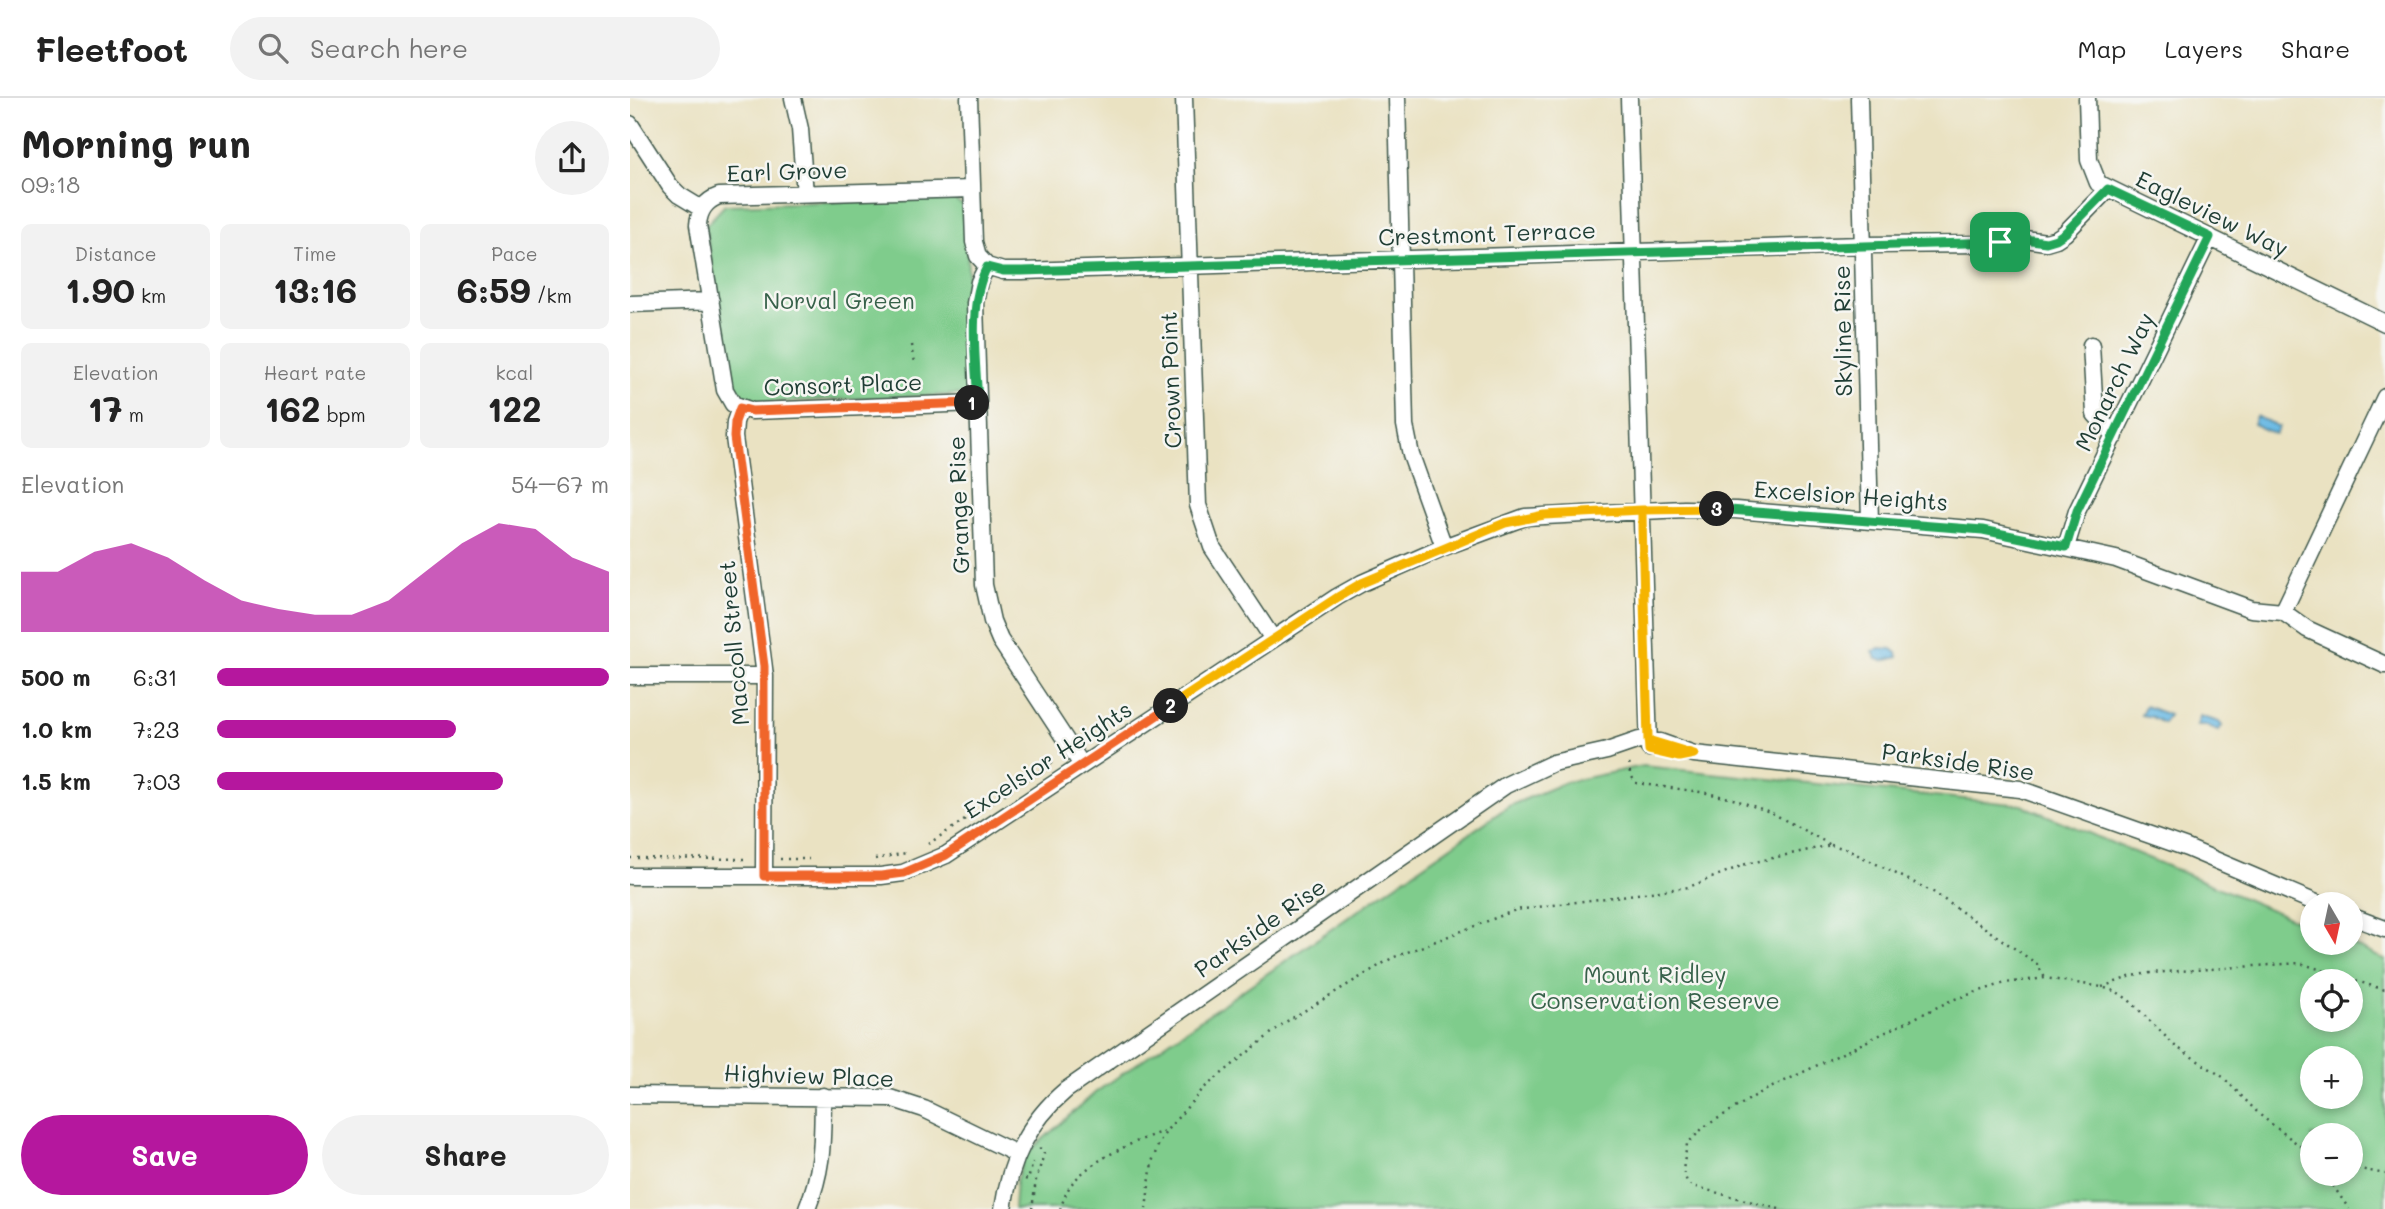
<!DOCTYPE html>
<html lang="en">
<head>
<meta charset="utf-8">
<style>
  body { margin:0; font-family:Mali,sans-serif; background:#f2f2f2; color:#222; height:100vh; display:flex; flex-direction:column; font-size:26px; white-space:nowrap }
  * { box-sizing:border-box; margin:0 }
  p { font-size:23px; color:#767676 }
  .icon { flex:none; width:38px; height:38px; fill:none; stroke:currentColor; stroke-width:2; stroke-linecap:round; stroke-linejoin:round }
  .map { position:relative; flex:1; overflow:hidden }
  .panel { display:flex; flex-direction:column; background:#fff; width:630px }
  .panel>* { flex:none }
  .needle { width:46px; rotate:171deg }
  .fabs { position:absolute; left:1670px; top:794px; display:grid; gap:14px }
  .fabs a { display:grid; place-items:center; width:63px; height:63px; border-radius:50%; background:#fff; box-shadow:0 4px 10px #0003; font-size:35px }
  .pin { position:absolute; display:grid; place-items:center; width:60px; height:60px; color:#fff; margin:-30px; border-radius:14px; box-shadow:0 4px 10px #0006 }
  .km { position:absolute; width:35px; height:35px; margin:-18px; border-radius:50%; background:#222; color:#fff; font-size:19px; line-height:35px; text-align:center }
  .round { display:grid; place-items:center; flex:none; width:74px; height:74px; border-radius:37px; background:#f2f2f2 }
  .headline { display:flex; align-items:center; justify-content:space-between; height:119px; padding:0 21px }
  h1 { font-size:38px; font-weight:700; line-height:52px }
  .metrics { display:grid; grid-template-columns:repeat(3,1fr); gap:10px; height:119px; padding:7px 21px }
  .metrics div { display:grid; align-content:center; border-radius:10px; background:#f2f2f2; text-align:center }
  .metrics b { font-size:35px; font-weight:700 }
  .metrics small { font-size:19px; font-weight:400 }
  .metrics p { font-size:19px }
  .chart { height:196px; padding:14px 21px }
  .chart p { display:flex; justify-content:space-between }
  .chart svg { width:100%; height:126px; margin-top:7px; fill:#b5179e; opacity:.7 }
  .cta { display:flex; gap:14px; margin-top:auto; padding:14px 21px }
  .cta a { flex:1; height:80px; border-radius:42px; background:#b5179e; color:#fff; font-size:28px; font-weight:700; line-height:80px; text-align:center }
  .cta a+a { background:#f2f2f2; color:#222 }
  ul { padding:0 21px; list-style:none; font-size:23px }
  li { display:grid; grid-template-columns:112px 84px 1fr; align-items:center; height:52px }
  li i { height:18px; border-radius:9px; background:#b5179e }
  header { display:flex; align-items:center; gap:42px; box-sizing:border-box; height:98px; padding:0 35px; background:#fff; border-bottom:2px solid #e0e0e0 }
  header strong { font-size:33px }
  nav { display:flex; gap:38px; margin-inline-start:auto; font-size:24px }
  .search { width:490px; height:63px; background:#f2f2f2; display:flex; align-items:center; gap:18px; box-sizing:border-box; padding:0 24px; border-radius:38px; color:#767676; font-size:26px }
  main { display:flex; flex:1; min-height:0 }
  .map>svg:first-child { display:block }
  .green { fill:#7fcc8c; stroke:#4f8460; stroke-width:2; fill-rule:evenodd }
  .water { fill:#69b9e4; stroke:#447b8c; stroke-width:2 }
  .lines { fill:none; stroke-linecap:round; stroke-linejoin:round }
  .minor-casing { stroke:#3d5649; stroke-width:19 }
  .path { stroke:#3d5649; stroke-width:2.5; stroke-dasharray:2 5; stroke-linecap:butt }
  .minor { stroke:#fff; stroke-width:16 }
  .split-1-casing { stroke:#fff; stroke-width:14 }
  .split-2-casing { stroke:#fff; stroke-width:14 }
  .split-3-casing { stroke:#fff; stroke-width:14 }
  .split-4-casing { stroke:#fff; stroke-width:14 }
  .split-1 { stroke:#22a559; stroke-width:9 }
  .split-2 { stroke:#f0652b; stroke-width:9 }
  .split-3 { stroke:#f5b400; stroke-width:9 }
  .split-4 { stroke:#22a559; stroke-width:9 }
  .labels { text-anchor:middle; stroke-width:5; stroke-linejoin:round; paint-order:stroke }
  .street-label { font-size:23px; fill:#1f3d34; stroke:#f6f6f2 }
  .park-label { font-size:23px; fill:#37614a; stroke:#f6f6f2 }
</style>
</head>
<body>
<header>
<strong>Fleetfoot</strong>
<div class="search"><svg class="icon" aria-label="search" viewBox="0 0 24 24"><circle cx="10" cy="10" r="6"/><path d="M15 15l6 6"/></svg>Search here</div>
<nav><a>Map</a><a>Layers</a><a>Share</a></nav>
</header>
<main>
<section class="panel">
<div class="headline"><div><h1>Morning run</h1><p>09:18</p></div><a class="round"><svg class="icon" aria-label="share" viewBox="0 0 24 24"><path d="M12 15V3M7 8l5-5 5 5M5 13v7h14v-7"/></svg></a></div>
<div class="metrics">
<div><p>Distance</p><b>1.90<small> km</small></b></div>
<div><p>Time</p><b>13:16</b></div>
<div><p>Pace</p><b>6:59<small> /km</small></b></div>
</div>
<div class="metrics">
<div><p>Elevation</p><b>17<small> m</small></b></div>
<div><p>Heart rate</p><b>162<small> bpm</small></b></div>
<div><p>kcal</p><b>122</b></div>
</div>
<div class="chart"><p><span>Elevation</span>54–67 m</p>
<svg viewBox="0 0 160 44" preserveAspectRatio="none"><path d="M0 44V23L10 23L20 16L30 13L40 18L50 26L60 33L70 36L80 38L90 38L100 33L110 23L120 13L130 6L140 8L150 18L160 23V44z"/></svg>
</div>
<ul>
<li><b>500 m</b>6:31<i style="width:100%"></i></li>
<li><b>1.0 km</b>7:23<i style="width:61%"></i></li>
<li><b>1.5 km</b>7:03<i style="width:73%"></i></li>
</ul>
<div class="cta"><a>Save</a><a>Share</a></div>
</section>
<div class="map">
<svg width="1755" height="1111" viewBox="0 0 1755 1111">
  <rect width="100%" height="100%" fill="#f6f6f2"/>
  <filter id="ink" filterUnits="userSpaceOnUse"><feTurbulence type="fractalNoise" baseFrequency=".0143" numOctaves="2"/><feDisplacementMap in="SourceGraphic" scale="14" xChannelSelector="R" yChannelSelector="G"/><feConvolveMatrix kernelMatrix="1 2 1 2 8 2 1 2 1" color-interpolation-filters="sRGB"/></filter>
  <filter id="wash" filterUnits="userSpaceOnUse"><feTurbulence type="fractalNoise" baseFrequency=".00686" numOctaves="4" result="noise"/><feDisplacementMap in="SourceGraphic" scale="28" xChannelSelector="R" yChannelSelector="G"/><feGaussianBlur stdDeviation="1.57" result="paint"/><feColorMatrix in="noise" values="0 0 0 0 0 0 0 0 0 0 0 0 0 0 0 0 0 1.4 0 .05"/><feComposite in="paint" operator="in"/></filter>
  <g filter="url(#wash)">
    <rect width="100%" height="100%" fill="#eae2c2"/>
    <path class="green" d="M322,100L336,109L342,296L121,305L104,289L75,128L95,107Z
      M1013,668L1392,707L1682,829V845H1719L1755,862V1111H384L386,1083L396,1056L466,994L879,708L936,684ZM1682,884H1720V922H1682ZM1682,961H1720V999H1682ZM1682,1038H1720V1076H1682Z"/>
    <path class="water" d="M1626,318L1649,329L1645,336L1623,326Z
      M1249,550L1262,551L1267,555L1268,559L1253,563L1247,561L1243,554Z
      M1515,608L1539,617L1533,625L1522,619L1511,617Z
      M1570,618L1589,624L1592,628L1588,633L1577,628H1567Z"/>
  </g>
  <g filter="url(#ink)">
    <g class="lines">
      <defs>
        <path id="minor" d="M163,0L170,31L175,96
          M339,0L344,144L348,158L357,168L349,184L345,205L354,487L362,523L370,542L452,667
          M554,0L568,407L582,449L643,541
          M767,0L775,327L781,357L814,449
          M999,0L1019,650
          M1229,0L1240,423
          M1457,0L1459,62L1468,85L1755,225
          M0,26L40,88L49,97L72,111
          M342,91L89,98C75,103 69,113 68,127L95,292L103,306L122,313L348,305
          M357,168L373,173H392L1233,147L1359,146L1388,140L1416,144L1426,141L1435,135L1478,91
          M0,206L81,203
          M1461,247L1465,316L1485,338
          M110,310L105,324L104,339L135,578L134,778
          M1436,449L1447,413L1580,139
          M1653,514L1755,299
          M0,578H135
          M0,778H251L273,775L316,757L707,499L732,485L814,449L895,419L1054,411L1106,412L1353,432L1486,461L1621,511L1653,514L1677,531L1755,567
          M1720,818L1755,831
          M0,997L260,1000L294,1011L387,1056
          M177,1111C194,1068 192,1043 193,998
          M373,1111C380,1063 398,1024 436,992L876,687L923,665L977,653L1009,642L1030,644L1064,656L1390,691L1557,750L1691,807"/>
      </defs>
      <use href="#minor" class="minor-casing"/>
      <path class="path" d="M281,247L284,265
        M298,746L427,662
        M1201,747L1216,751L1303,794L1407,866L1415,880
        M0,760L119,761
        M150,761H179
        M245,761L276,755
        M1472,889L1502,878L1520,875L1670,865L1755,892
        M1720,1069L1755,1076
        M1695,1076L1719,1111
        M395,1081L398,1082L403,1064
        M402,1111L406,1082L414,1056L413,1052L407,1049
        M430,1111C434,1101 437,1090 445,1082C468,1058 506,1043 537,1032
        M516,1111L522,1064L529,1045L537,1032L574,990L654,925L762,860L886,812L1059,789L1116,766L1201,747L1140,714L1103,701L1077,695L1006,685L1000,676L999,662
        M1149,1111L1062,1088L1057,1084L1053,1072L1057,1046L1074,1029L1128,996L1322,902L1375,885L1415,880L1472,889L1487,894L1499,902L1545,948L1593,979L1630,1017L1682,1057"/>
      <use href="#minor" class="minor"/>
    </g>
  </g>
  <g class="lines" filter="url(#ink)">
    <defs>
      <path id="split-1" d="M342,305H348C346,262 337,207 357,169L373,173H392L1370,144"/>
      <path id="split-2" d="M342,305L122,313L110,310L105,324L104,339L134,568V778H251L274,775L316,757L541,608"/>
      <path id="split-3" d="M541,608L708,499L732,485L875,425L914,417L1012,412V431L1018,642L1064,656L1049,659L1019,652L1018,638C1016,562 1013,487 1012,412L1087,411"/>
      <path id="split-4" d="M1087,411L1353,432L1436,449L1447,413L1580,139L1478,91L1435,135L1426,141L1416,144L1388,140L1370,144"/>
    </defs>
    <use href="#split-1" class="split-1-casing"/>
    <use href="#split-2" class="split-2-casing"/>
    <use href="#split-3" class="split-3-casing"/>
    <use href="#split-4" class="split-4-casing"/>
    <use href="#split-1" class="split-1"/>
    <use href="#split-2" class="split-2"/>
    <use href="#split-3" class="split-3"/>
    <use href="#split-4" class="split-4"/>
  </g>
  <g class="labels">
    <g class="street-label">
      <text transform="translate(157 74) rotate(-2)" y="8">Earl Grove</text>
      <text transform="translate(1582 116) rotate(26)" y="8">Eagleview Way</text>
      <text transform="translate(857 136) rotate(-2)" y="8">Crestmont Terrace</text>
      <text transform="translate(1213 233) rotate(-91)" y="8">Skyline Rise</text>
      <text transform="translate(541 282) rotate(-92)" y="8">Crown Point</text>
      <text transform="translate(1485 284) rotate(-64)" y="8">Monarch Way</text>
      <text transform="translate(213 287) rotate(-2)" y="8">Consort Place</text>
      <text transform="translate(1221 398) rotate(4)" y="8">Excelsior Heights</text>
      <text transform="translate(329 407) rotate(-92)" y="8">Grange Rise</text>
      <text transform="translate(104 545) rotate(-95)" y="8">Maccoll Street</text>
      <text transform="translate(418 662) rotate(-33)" y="8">Excelsior Heights</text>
      <text transform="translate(1328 664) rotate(8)" y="8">Parkside Rise</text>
      <text transform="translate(630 830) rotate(-35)" y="8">Parkside Rise</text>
      <text transform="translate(179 978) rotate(2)" y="8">Highview Place</text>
    </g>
    <g class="park-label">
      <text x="209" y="211">Norval Green</text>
      <text x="1025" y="885">Mount Ridley<tspan x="1025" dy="26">Conservation Reserve</tspan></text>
    </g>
  </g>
</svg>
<div class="fabs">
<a><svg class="needle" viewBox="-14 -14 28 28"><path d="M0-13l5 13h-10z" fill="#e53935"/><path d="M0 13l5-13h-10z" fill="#767676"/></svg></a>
<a><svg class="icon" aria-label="locate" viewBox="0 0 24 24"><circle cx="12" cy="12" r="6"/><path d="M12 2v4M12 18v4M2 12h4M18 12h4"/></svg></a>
<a>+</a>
<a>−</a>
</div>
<div class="pin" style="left:1370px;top:144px;background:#1e9e55"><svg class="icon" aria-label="arrive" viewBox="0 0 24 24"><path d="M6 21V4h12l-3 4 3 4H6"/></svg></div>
<b class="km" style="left:342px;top:305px">1</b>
<b class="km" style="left:541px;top:608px">2</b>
<b class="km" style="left:1087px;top:411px">3</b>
</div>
</main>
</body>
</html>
